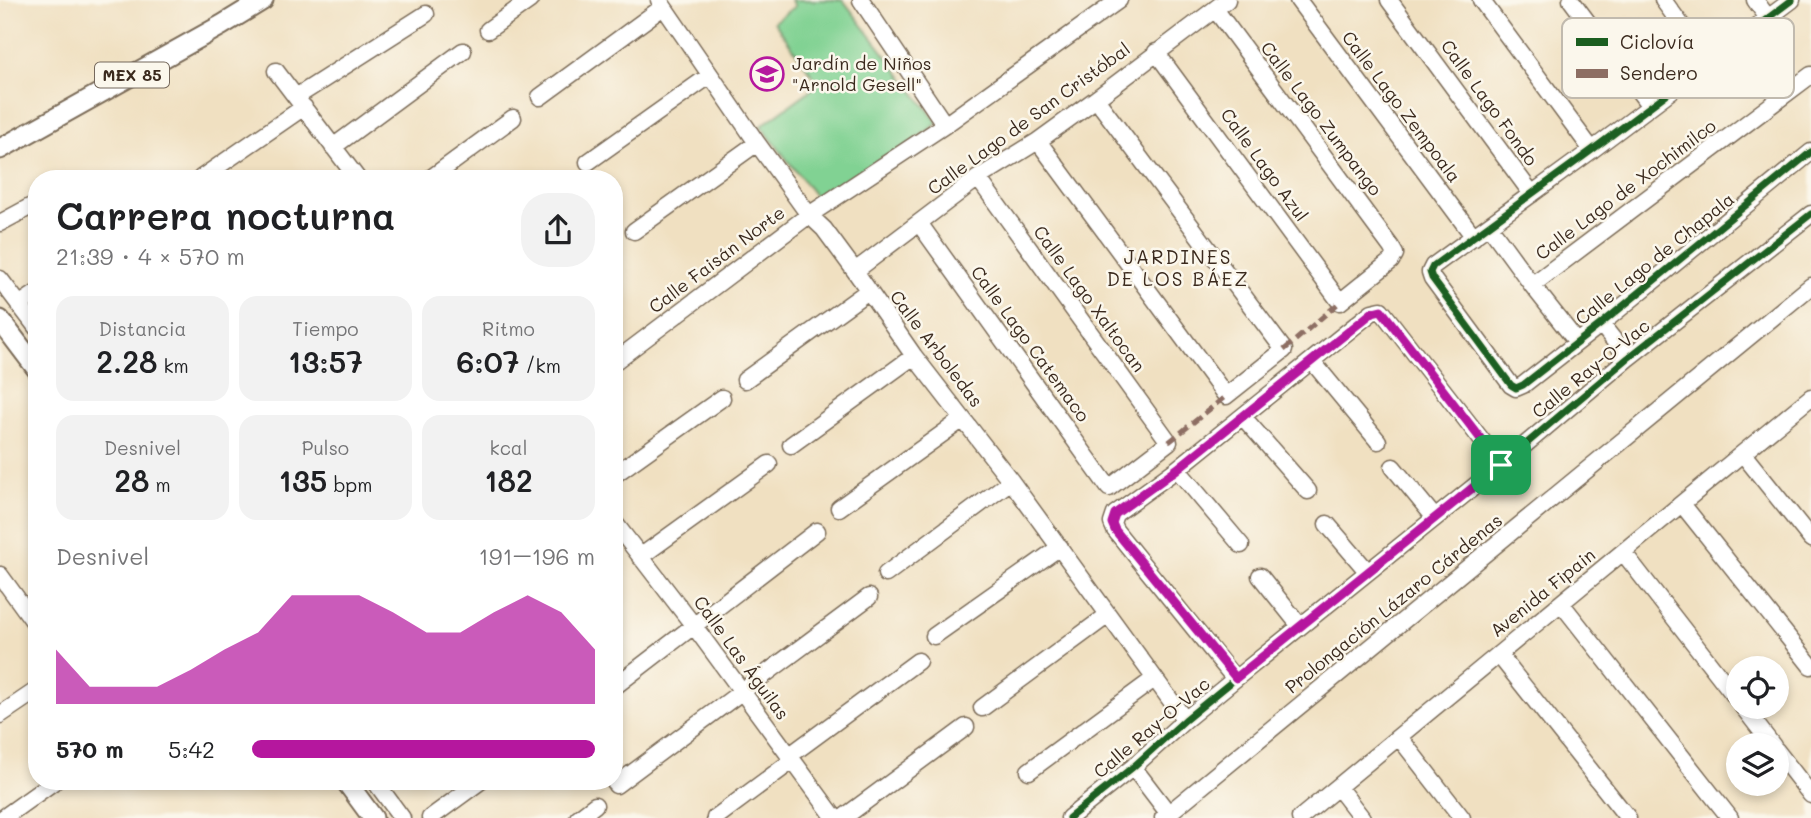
<!DOCTYPE html>
<html lang="es">
<head>
<meta charset="utf-8">
<style>
  body { margin:0; font-family:Mali,sans-serif; background:#f2f2f2; color:#202124; height:100vh; display:flex; flex-direction:column; font-size:26px; white-space:nowrap }
  * { box-sizing:border-box; margin:0 }
  p { font-size:23px; color:#757577 }
  .icon { flex:none; width:38px; height:38px; fill:none; stroke:currentColor; stroke-width:2; stroke-linecap:round; stroke-linejoin:round }
  .map { position:relative; flex:1; overflow:hidden }
  .details { position:absolute; left:28px; top:170px; width:595px; height:620px; display:flex; flex-direction:column; background:#fff; border-radius:28px; box-shadow:0 4px 10px #0003 }
  .details>* { flex:none }
  .buttons { position:absolute; left:1726px; top:656px; display:grid; gap:14px }
  .buttons a { display:grid; place-items:center; width:63px; height:63px; border-radius:50%; background:#fff; box-shadow:0 4px 10px #0003; font-size:35px }
  .pin { position:absolute; display:grid; place-items:center; width:60px; height:60px; color:#fff; margin:-30px; border-radius:14px; box-shadow:0 4px 10px #0006 }
  .round { display:grid; place-items:center; flex:none; width:74px; height:74px; border-radius:28px; background:#f2f2f2 }
  .summary { display:flex; align-items:center; justify-content:space-between; height:119px; padding:0 28px }
  h1 { font-size:38px; font-weight:600; line-height:52px }
  .stats { display:grid; grid-template-columns:repeat(3,1fr); gap:10px; height:119px; padding:7px 28px }
  .stats div { display:grid; align-content:center; border-radius:18px; background:#f2f2f2; text-align:center }
  .stats b { font-size:30px; font-weight:600 }
  .stats small { font-size:19px; font-weight:400 }
  .stats p { font-size:19px }
  .chart { height:196px; padding:14px 28px }
  .chart p { display:flex; justify-content:space-between }
  .chart svg { width:100%; height:126px; margin-top:7px; fill:#b5179e; opacity:.7 }
  ul { padding:0 28px; list-style:none; font-size:23px }
  li { display:grid; grid-template-columns:112px 84px 1fr; align-items:center; height:52px }
  li i { height:18px; border-radius:9px; background:#b5179e }
  .map>svg:first-child { display:block }
  .green { fill:#81d293; stroke:#5e7e58; stroke-width:2 }
  .lines { fill:none; stroke-linecap:round; stroke-linejoin:round }
  .minor-casing { stroke:#7a6a57; stroke-width:19 }
  .major-casing { stroke:#7a6a57; stroke-width:23 }
  .minor { stroke:#fff; stroke-width:16 }
  .major { stroke:#fff; stroke-width:19 }
  .quiet { stroke:#8d6e63; stroke-width:5; stroke-dasharray:10 5; stroke-linecap:butt }
  .cycleway-casing { stroke:#fbf7ec; stroke-width:11 }
  .cycleway { stroke:#1b5e20; stroke-width:7 }
  .route-casing { stroke:#fff; stroke-width:14 }
  .route { stroke:#b5179e; stroke-width:9 }
  .labels { text-anchor:middle; stroke-width:5; stroke-linejoin:round; paint-order:stroke }
  .shield { fill:#fbf7ec; stroke:#75685c; stroke-width:2 }
  .shield-label { font-size:16px; font-weight:bold; fill:#3b2a1e }
  .poi-label { font-size:18px; fill:#3b2a1e; stroke:#fbf7ec; text-anchor:start }
  .street-label { font-size:18px; fill:#3b2a1e; stroke:#fbf7ec }
  .neighbourhood-label { font-size:19px; letter-spacing:2px; fill:#3b2a1e; stroke:#fbf7ec }
  .key { fill:#fbf7ec; stroke:#c1baae; stroke-width:2 }
  .key-label { font-size:19px; fill:#3b2a1e }
</style>
</head>
<body>
<div class="map">
<svg width="1811" height="818" viewBox="0 0 1811 818">
  <rect width="100%" height="100%" fill="#fbf7ec"/>
  <filter id="ink" filterUnits="userSpaceOnUse"><feTurbulence type="fractalNoise" baseFrequency=".0143" numOctaves="2"/><feDisplacementMap in="SourceGraphic" scale="14" xChannelSelector="R" yChannelSelector="G"/><feConvolveMatrix kernelMatrix="1 2 1 2 8 2 1 2 1" color-interpolation-filters="sRGB"/></filter>
  <filter id="wash" filterUnits="userSpaceOnUse"><feTurbulence type="fractalNoise" baseFrequency=".00686" numOctaves="4" result="noise"/><feDisplacementMap in="SourceGraphic" scale="28" xChannelSelector="R" yChannelSelector="G"/><feGaussianBlur stdDeviation="1.57" result="paint"/><feColorMatrix in="noise" values="0 0 0 0 0 0 0 0 0 0 0 0 0 0 0 0 0 1.4 0 .05"/><feComposite in="paint" operator="in"/></filter>
  <g filter="url(#wash)">
    <rect width="100%" height="100%" fill="#f0e0c1"/>
    <path class="green" d="M791,0H843L938,123L823,206L761,126L819,84L774,22L795,6Z"/>
  </g>
  <g filter="url(#ink)">
    <g class="lines">
      <defs>
        <path id="minor" d="M659,0L757,143L809,215L824,229L855,271L914,356L1011,481L1185,720
          M861,0L945,125
          M1298,0L1474,237
          M1389,0L1532,194
          M1481,0L1592,150
          M1571,0L1650,106
          M1663,0L1709,63
          M1755,0L1768,18
          M1792,0L1592,150L1433,266L1430,272L1432,278L1511,385L1516,388L1523,385L1601,324L1811,152
          M488,30L530,0
          M1156,52L1340,302L1391,261L1395,254L1391,247L1215,9
          M276,71L357,178
          M296,97L426,14
          M540,97L663,7
          M1038,141L1226,396L1284,350L1096,99
          M333,147L463,51
          M588,162L709,76
          M201,178L304,107
          M431,178L513,118
          M0,223L37,203
          M919,223L1109,488L1169,442L978,178
          M1489,226L1532,285L1577,342
          M634,231L757,143
          M855,271L978,178L1038,141L1096,99L1227,0
          M0,279L37,328
          M1532,285L1811,75
          M19,305L37,293
          M1601,324L1628,358
          M1312,361L1378,441
          M614,362L809,215L945,125L1119,0
          M745,380L868,291
          M1243,417L1308,491
          M791,445L914,356
          M1743,454L1811,539
          M1393,467L1435,518
          M1177,469L1241,545
          M614,475L722,398
          M1682,504L1811,666
          M839,508L963,419
          M614,522L694,626L835,818
          M1327,524L1368,572
          M1623,552L1738,700
          M640,557L769,464
          M886,574L1011,481
          M0,575L37,626
          M1260,576L1300,626
          M1561,603L1730,818
          M934,636L1060,547
          M1499,655L1628,818
          M1235,679L1115,530L1112,523L1115,514L1177,469L1372,312L1381,310L1501,465
          M614,687L817,531
          M1743,707L1773,746
          M982,708L1108,615
          M0,715L37,690
          M1399,737L1462,818
          M1776,750L1811,795
          M789,756L918,661
          M1133,767L1172,818
          M1029,771L1154,679
          M374,780L402,818
          M616,785L869,597
          M1338,787L1362,818
          M3,818L56,780
          M430,818L482,780
          M578,818L595,805
          M715,818L792,761
          M843,818L966,727
          M1069,818L1133,767L1185,720L1235,679L1501,465L1628,358L1811,214
          M1163,818L1811,286
          M1300,818L1811,397"/>
        <path id="major" d="M0,149L222,25L263,0
          M0,320L37,369
          M345,780L373,818"/>
      </defs>
      <use href="#minor" class="minor-casing"/>
      <use href="#major" class="major-casing"/>
      <use href="#minor" class="minor"/>
      <use href="#major" class="major"/>
      <path class="quiet" d="M1284,350L1340,302
        M1169,442L1226,396"/>
      <defs>
        <path id="cycleway" d="M1792,0L1592,150L1433,266L1430,272L1432,278L1511,385L1516,388L1523,385L1601,324L1811,152
          M1069,818L1133,767L1185,720L1235,679L1501,465L1628,358L1811,214"/>
      </defs>
      <use href="#cycleway" class="cycleway-casing"/>
      <use href="#cycleway" class="cycleway"/>
    </g>
  </g>
  <g class="lines" filter="url(#ink)">
    <defs>
      <path id="route" d="M1381,310L1501,465L1236,678L1115,530L1112,523L1115,514L1177,469L1373,312Z"/>
    </defs>
    <use href="#route" class="route-casing"/>
    <use href="#route" class="route"/>
  </g>
  <defs>
    <symbol id="school-ring" viewBox="-11 -11 22 22"><circle r="9.5" fill="#fbf7ec" stroke="#b5179e" stroke-width="1.5"/><path d="M0-5L7-2L0 1L-7-2ZM-4 1L0 2.5L4 1V4Q0 6-4 4Z" fill="#b5179e"/></symbol>
  </defs>
  <g fill-rule="evenodd">
    <use href="#school-ring" x="748" y="55" width="38" height="38"/>
  </g>
  <g class="labels">
    <rect class="shield" x="95" y="62.5" width="74" height="25" rx="5"/>
    <g class="shield-label">
      <text x="132" y="81">MEX 85</text>
    </g>
    <g class="poi-label">
      <text x="792" y="70">Jardín de Niños<tspan x="792" dy="21">"Arnold Gesell"</tspan></text>
    </g>
    <g class="street-label">
      <text transform="translate(1489 103) rotate(54)" y="6">Calle Lago Fondo</text>
      <text transform="translate(1401 107) rotate(53)" y="6">Calle Lago Zempoala</text>
      <text transform="translate(1029 119) rotate(-36)" y="6">Calle Lago de San Cristóbal</text>
      <text transform="translate(1321 119) rotate(53)" y="6">Calle Lago Zumpango</text>
      <text transform="translate(1264 165) rotate(54)" y="6">Calle Lago Azul</text>
      <text transform="translate(1626 190) rotate(-37)" y="6">Calle Lago de Xochimilco</text>
      <text transform="translate(1655 259) rotate(-39)" y="6">Calle Lago de Chapala</text>
      <text transform="translate(717 260) rotate(-37)" y="6">Calle Faisán Norte</text>
      <text transform="translate(1089 299) rotate(54)" y="6">Calle Lago Xaltocan</text>
      <text transform="translate(1030 344) rotate(54)" y="6">Calle Lago Catemaco</text>
      <text transform="translate(936 349) rotate(53)" y="6">Calle Arboledas</text>
      <text transform="translate(1591 369) rotate(-39)" y="6">Calle Ray-O-Vac</text>
      <text transform="translate(1543 593) rotate(-39)" y="6">Avenida Fipain</text>
      <text transform="translate(1394 604) rotate(-39)" y="6">Prolongación Lázaro Cárdenas</text>
      <text transform="translate(741 658) rotate(54)" y="6">Calle Las Águilas</text>
      <text transform="translate(1152 728) rotate(-40)" y="6">Calle Ray-O-Vac</text>
    </g>
    <g class="neighbourhood-label">
      <text x="1178" y="264">JARDINES<tspan x="1178" dy="22">DE LOS BÁEZ</tspan></text>
    </g>
  </g>
  <rect x="1562" y="18" width="232" height="80" rx="10" class="key"/>
  <rect x="1576" y="38" width="32" height="8" fill="#1b5e20"/>
  <rect x="1576" y="69" width="32" height="9" fill="#8d6e63"/>
  <g class="key-label">
    <text x="1620" y="49">Ciclovía</text>
    <text x="1620" y="80">Sendero</text>
  </g>
</svg>
<div class="buttons">
<a><svg class="icon" aria-label="locate" viewBox="0 0 24 24"><circle cx="12" cy="12" r="6"/><path d="M12 2v4M12 18v4M2 12h4M18 12h4"/></svg></a>
<a><svg class="icon" aria-label="layers" viewBox="0 0 24 24"><path d="M12 4l9 5-9 5-9-5zM3 14l9 5 9-5"/></svg></a>
</div>
<div class="pin" style="left:1501px;top:465px;background:#1e9e55"><svg class="icon" aria-label="arrive" viewBox="0 0 24 24"><path d="M6 21V4h12l-3 4 3 4H6"/></svg></div>
<section class="details">
<div class="summary"><div><h1>Carrera nocturna</h1><p>21:39 · 4 × 570 m</p></div><a class="round"><svg class="icon" aria-label="share" viewBox="0 0 24 24"><path d="M12 15V3M7 8l5-5 5 5M5 13v7h14v-7"/></svg></a></div>
<div class="stats">
<div><p>Distancia</p><b>2.28<small> km</small></b></div>
<div><p>Tiempo</p><b>13:57</b></div>
<div><p>Ritmo</p><b>6:07<small> /km</small></b></div>
</div>
<div class="stats">
<div><p>Desnivel</p><b>28<small> m</small></b></div>
<div><p>Pulso</p><b>135<small> bpm</small></b></div>
<div><p>kcal</p><b>182</b></div>
</div>
<div class="chart"><p><span>Desnivel</span>191–196 m</p>
<svg viewBox="0 0 160 44" preserveAspectRatio="none"><path d="M0 44V25L10 38L20 38L30 38L40 32L50 25L60 19L70 6L80 6L90 6L100 12L110 19L120 19L130 12L140 6L150 12L160 25V44z"/></svg>
</div>
<ul>
<li><b>570 m</b>5:42<i style="width:100%"></i></li>
</ul>
</section>
</div>
</body>
</html>
